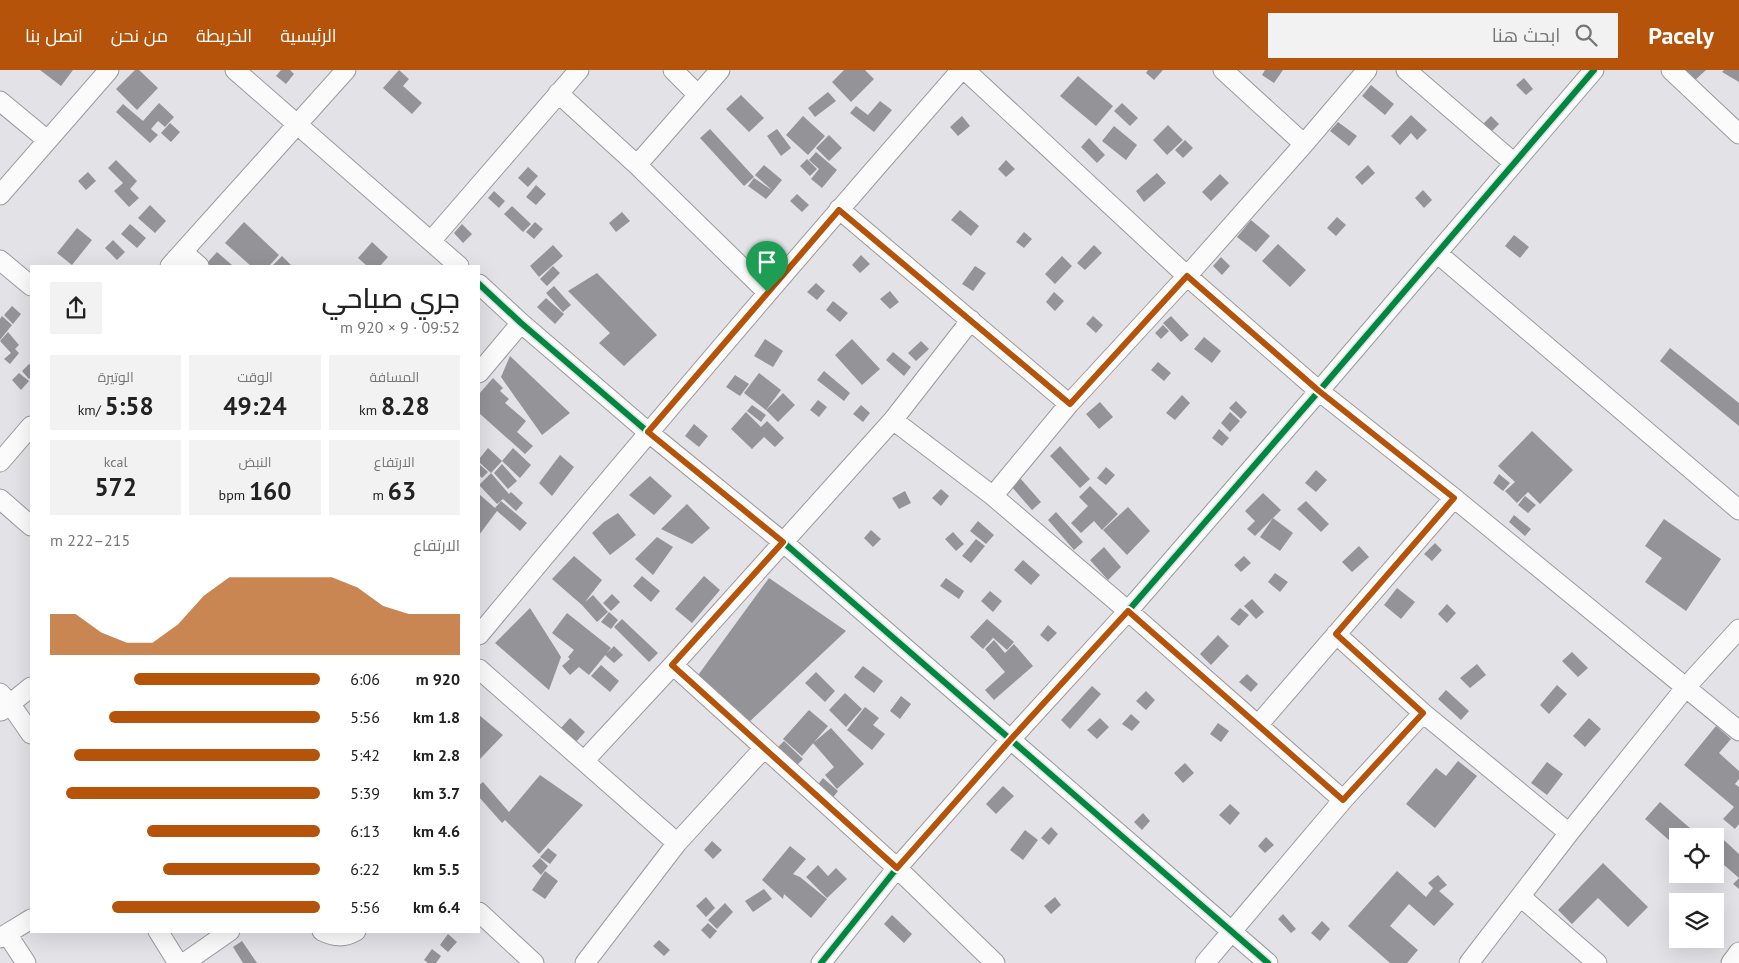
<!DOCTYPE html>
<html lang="ar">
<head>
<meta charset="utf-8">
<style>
  body { margin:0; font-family:"PT Sans",Cairo,sans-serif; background:#f2f2f2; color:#222; direction:rtl; height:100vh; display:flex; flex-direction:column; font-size:19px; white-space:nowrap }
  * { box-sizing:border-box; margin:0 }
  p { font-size:16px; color:#767676 }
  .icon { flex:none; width:28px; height:28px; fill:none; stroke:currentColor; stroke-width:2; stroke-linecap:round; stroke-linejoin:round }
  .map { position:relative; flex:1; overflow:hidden; direction:ltr }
  .sheet { position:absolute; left:30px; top:195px; width:450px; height:668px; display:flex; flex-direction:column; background:#fff; border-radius:0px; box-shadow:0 5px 20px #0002; direction:rtl }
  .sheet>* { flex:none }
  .tools { position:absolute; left:1669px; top:758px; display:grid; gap:10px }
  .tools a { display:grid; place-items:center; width:55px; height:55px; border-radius:0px; background:#fff; box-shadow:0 5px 20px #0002; font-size:25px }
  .pin { position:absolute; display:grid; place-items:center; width:42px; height:42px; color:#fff; margin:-51px -21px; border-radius:50% 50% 50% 0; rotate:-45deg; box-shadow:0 0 5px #0007 }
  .pin .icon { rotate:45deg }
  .round { display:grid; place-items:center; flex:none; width:52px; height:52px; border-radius:0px; background:#f2f2f2 }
  .summary { display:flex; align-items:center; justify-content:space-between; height:85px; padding:0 20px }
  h1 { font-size:28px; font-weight:600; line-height:38px }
  .stats { display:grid; grid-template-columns:repeat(3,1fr); gap:8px; height:85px; padding:5px 20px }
  .stats div { display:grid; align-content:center; border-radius:0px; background:#f2f2f2; text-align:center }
  .stats b { font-size:25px; font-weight:600 }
  .stats small { font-size:14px; font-weight:400 }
  .stats p { font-size:14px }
  .chart { height:140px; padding:10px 20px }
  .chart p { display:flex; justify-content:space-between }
  .chart svg { width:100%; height:90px; margin-top:5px; fill:#b45309; opacity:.7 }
  ul { padding:0 20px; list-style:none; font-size:16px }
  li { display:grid; grid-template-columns:80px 60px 1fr; align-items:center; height:38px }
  li i { height:12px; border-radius:6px; background:#b45309 }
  header { display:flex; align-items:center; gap:30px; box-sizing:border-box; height:70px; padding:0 25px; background:#b45309; color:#fff }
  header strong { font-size:24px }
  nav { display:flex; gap:28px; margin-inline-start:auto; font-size:18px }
  .search { width:350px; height:45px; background:#f2f2f2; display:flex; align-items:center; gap:12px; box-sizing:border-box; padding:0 18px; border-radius:0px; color:#767676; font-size:19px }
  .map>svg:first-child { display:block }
  .building { fill:#949498 }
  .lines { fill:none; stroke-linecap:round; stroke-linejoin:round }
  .minor-casing { stroke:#9a9a9e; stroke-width:21 }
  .minor { stroke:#fbfbfb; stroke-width:19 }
  .cycleway-casing { stroke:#e0e0e9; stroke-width:9 }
  .cycleway { stroke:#00873e; stroke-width:6 }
  .route-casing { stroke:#fff; stroke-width:10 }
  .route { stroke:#b45309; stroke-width:6 }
</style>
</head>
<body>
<header>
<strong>Pacely</strong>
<div class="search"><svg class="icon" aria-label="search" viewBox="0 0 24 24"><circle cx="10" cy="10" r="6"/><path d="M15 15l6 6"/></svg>ابحث هنا</div>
<nav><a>الرئيسية</a><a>الخريطة</a><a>من نحن</a><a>اتصل بنا</a></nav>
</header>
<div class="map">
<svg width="1739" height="893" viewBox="0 0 1739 893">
  <rect width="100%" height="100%" fill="#e2e2e7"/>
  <path class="building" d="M40,0H73L61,16Z
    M135,0H139L158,18L137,40L116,19Z
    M281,0H290L294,4L286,14L276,6Z
    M399,0L409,9L403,16L422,33L412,44L383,18Z
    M844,0H865L874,9L851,32L832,12Z
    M1148,0H1163L1154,10L1146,3Z
    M1265,0H1283L1274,13L1262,5Z
    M1680,0H1706L1692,13Z
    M1724,0H1739V12L1722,2Z
    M1078,6L1113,36L1096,56L1060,26Z
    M1524,8L1533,19L1526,25L1516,15Z
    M1371,15L1394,34L1385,45L1362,26Z
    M828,22L836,31L815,47L808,38Z
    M741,25L764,48L749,62L726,39Z
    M880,31L892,40L874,62L850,43L856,36L868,45Z
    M159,33L174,47L165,57L158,51L151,59L158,65L150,73L116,42L123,34L143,51Z
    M1122,33L1138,48L1130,56L1114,41Z
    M1411,45L1427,60L1417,70L1411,63L1400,75L1391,66Z
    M803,46L825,66L808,85L786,65Z
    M962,46L970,56L958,66L950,57Z
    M1491,46L1499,54L1490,63L1482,55Z
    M1338,52L1357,66L1349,76L1330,61Z
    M170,53L180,62L171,72L161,63Z
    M1168,55L1183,70L1167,85L1153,70Z
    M1114,56L1137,75L1126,90L1102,71Z
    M710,59L754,107L744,116L700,68Z
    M777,59L791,78L781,86L767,66Z
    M829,65L842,78L829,91L816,78Z
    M1089,68L1105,85L1097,93L1081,77Z
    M1185,70L1193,78L1183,88L1175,80Z
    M816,82L837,100L822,118L811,109L819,99L809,90Z
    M807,89L817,99L810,106L800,96Z
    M116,90L137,111L130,119L139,128L129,137L114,121L123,113L108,98Z
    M1006,90L1015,99L1006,107L998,99Z
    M764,95L782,110L773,121L755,105Z
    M1368,95L1375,103L1362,115L1355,107Z
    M528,97L538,106L528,117L518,108Z
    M88,102L96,111L86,120L78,111Z
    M1157,103L1166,113L1144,132L1136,121Z
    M1220,104L1229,113L1211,131L1202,122Z
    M754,108L773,121L766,129L748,116Z
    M536,115L546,124L536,135L526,127Z
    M1423,120L1432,130L1424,138L1415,128Z
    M494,121L505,131L499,138L488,128Z
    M797,124L809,135L802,142L790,131Z
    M150,135L166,151L155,163L138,148Z
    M512,136L531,154L523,162L504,144Z
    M960,140L979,156L971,166L951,150Z
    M622,142L630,151L616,162L609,153Z
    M1337,147L1346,155L1336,166L1327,158Z
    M1251,150L1270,166L1256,182L1237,167Z
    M244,152L279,185L269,196H251L225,173Z
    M535,152L543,159L534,169L526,162Z
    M130,154L146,168L137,178L121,164Z
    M462,154L472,164L463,173L454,163Z
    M77,158L92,170L72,195L57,183Z
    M1024,162L1032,169L1024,178L1016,172Z
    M1514,165L1529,177L1520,188L1505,176Z
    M113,170L125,182L117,190L105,178Z
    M372,172L388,187L380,196H367L358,188Z
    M1278,174L1306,200L1290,217L1262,191Z
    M553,175L563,186L539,207L530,196Z
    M1094,175L1102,183L1085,200L1077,193Z
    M217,182L233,196H211L207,193Z
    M861,185L870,194L860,203L852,195Z
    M282,186L292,196H272Z
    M1062,186L1072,196L1055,214L1045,204Z
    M1221,187L1230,196L1222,205L1213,196Z
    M553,196L560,203L547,216L540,209Z
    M975,196L986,203L973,221L962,214Z
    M597,203L657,265L624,296L599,273L610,263L568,221Z
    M816,213L825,221L817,230L807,222Z
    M554,216L571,235L563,242L546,223Z
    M890,221L899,232L890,239L880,229Z
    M1054,222L1064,231L1055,241L1046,232Z
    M546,228L564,244L555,254L537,237Z
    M833,231L848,243L840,252L826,240Z
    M12,236L21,244L13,254L4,245Z
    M2,246L12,255L0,270V249Z
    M1093,246L1103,255L1096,263L1086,254Z
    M1171,246L1189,265L1181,272L1163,253Z
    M1163,255L1169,261L1161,269L1155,263Z
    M8,262L19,275L15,279L19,283L10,294L4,289L11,283L0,271Z
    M1204,267L1221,281L1212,293L1194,279Z
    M765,269L783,281L773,297L754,286Z
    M852,269L880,299L862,315L835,285Z
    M921,271L929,279L916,291L908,283Z
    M1670,278L1739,333V356L1660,291Z
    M893,282L911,297L904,306L886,290Z
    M510,286L570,343L542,365L501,307Z
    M1158,292L1171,303L1164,311L1151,300Z
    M29,294L31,296V307L29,309L22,301Z
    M824,301L850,323L844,331L817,310Z
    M19,303L29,311L21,320L12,310Z
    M759,303L781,320L766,340L744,323Z
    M735,305L749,314L740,326L726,317Z
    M493,308L503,318L500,321L509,329L505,333L526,351L517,362L533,376L525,384L479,343V324Z
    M783,323L795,335L778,352L766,340Z
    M1182,325L1190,333L1175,350L1166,343Z
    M818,330L827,337L819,347L810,340Z
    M1236,331L1247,342L1241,349L1229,338Z
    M1100,332L1113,347L1099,359L1086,344Z
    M752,335L766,345L761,352L747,341Z
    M861,335L870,343L863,352L853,344Z
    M746,342L761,357L767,351L784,368L775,377L764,367L752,379L731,359Z
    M1230,342L1240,351L1230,362L1221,353Z
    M694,354L708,366L699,377L685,366Z
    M1219,359L1229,368L1222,376L1212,368Z
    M1532,361L1573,400L1540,434L1528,422L1517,433L1505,421L1515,412L1498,396Z
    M1060,376L1090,409L1080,418L1050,386Z
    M488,378L502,391L513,378L531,395L520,408L502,391L491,403L479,392V389Z
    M560,385L574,397L552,426L539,413Z
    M479,394L488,402L482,408L479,405Z
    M502,394L517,411L508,419L494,403Z
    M1106,397L1115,405L1106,415L1097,408Z
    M1316,400L1327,410L1316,422L1305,413Z
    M491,403L509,424L511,422L523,433L516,441L503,429L497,434L479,415Z
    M1499,404L1510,413L1503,421L1493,413Z
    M650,406L672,426L654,445L629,425Z
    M1020,408L1041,432L1032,440L1011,416Z
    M1090,416L1118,444L1102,460L1094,451L1081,463L1071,453L1088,436L1079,427Z
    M941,419L949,426L941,436L932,428Z
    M905,421L911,433L899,439L892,428Z
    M1263,423L1281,440L1255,466L1247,459L1255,451L1245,441Z
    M479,424L495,438L501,431L527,453L520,461L497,441L479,465Z
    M1525,426L1536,435L1528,443L1518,435Z
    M1306,431L1329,454L1321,462L1297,439Z
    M687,434L710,458L692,474L661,459Z
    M1128,437L1150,461L1127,485L1103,460Z
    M1056,442L1083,472L1074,480L1048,450Z
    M618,443L636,465L610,485L592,463L604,452Z
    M1514,445L1531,459L1525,466L1509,452Z
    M1273,448L1293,463L1280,481L1260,467Z
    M1664,449L1721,489L1686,541L1645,512L1662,488L1645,476Z
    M978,451L994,465L986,474L970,461Z
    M871,460L881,469L873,477L864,468Z
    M953,462L964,474L956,481L945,469Z
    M657,467L673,477L653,505L635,489Z
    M976,469L985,476L971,493L962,486Z
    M1435,473L1442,480L1432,491L1424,484Z
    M1359,476L1369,487L1352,502L1342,492Z
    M1104,477L1121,497L1108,510L1090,490Z
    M574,486L602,510L585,532L593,525L608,542L597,552L582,535L552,509Z
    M1244,486L1251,493L1241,502L1234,495Z
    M1023,490L1040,505L1031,515L1014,500Z
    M1275,503L1288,512L1280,522L1268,512Z
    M642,506L660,521L651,532L633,516Z
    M704,506L720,520L692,553L675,539Z
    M769,508L846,561L747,654L696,608Z
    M946,508L964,521L959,529L940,516Z
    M1397,518L1415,532L1401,549L1384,535Z
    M990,521L1002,531L993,542L981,531Z
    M612,524L620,532L611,541L603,533Z
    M1252,529L1264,542L1256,549L1244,536Z
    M1447,534L1456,543L1447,553L1438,544Z
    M530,538L561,587L549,620L495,573Z
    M1240,538L1249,545L1239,556L1230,549Z
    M609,542L618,550L611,559L601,552Z
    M567,543L611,578L589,605L579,597L570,605L562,596L570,589L568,587L574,580L552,563Z
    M622,549L658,583L649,592L614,557Z
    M987,549L1014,572L1007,580L991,566L993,568L983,579L970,567Z
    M1048,555L1057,563L1048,572L1040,565Z
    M1218,565L1229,576L1211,595L1200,584Z
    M994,570L1005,583L1014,574L1033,596L994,630L985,620L1005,602L985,579Z
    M614,576L623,585L614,593L605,585Z
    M1572,582L1588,598L1578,607L1562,591Z
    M1477,594L1486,605L1470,618L1460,608Z
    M601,595L619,611L610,622L591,606Z
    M863,596L883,611L874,623L854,607Z
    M816,602L835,621L825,632L805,613Z
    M1247,604L1258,614L1251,622L1239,612Z
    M1557,615L1567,624L1549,644L1540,635Z
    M1092,616L1101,624L1070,659L1061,650Z
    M1446,620L1469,641L1461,650L1438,629Z
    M1146,621L1155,630L1146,640L1136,631Z
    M845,623L862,639L846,657L829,640Z
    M901,626L911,634L900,649L890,641Z
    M865,637L879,648L873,655L885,664L872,680L847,660Z
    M809,640L828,656L802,686L783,669Z
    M1131,644L1140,652L1132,661L1122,654Z
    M479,645L503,665L479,690Z
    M570,648L585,662L575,673L560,659Z
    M1100,648L1109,657L1097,669L1087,660Z
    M1589,648L1601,659L1585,677L1573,666Z
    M1218,653L1229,661L1221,672L1210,664Z
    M1716,656L1731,669L1719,683L1739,701V709L1735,714L1739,717V754L1735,759L1723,749L1734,737L1684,695Z
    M831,658L864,694L837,719L825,705L834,697L813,673Z
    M784,671L803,689L794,698L775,680Z
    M1458,691L1477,706L1435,758L1406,734L1436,698L1446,706Z
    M1547,692L1563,704L1547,725L1531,713Z
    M1185,693L1194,703L1183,713L1174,703Z
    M540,705L583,735L539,784L505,750L502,753L479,727V715L483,712L509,742Z
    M823,708L838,721L831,730L816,717Z
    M1003,716L1014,726L996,744L986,734Z
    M1660,732L1699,766H1678V778L1645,749Z
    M1230,734L1240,743L1230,755L1219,745Z
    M1143,743L1150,751L1142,760L1134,752Z
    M1051,757L1058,764L1049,775L1041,768Z
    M1712,759L1739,784V819L1733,814L1739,808L1715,787V766H1706Z
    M1025,760L1038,770L1023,790L1010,780Z
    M1266,767L1274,775L1265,783L1258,776Z
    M712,771L722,780L713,789L704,780Z
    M790,776L806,789L793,804L800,807L827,829L811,848L784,824L783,829L762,810Z
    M548,778L557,785L550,794L540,787Z
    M540,788L548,796L541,805L532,796Z
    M1603,793L1648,837L1628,857L1598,828L1572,854L1558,840Z
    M818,795L828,806L836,798L847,809L827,828L806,807Z
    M545,801L558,811L545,829L532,820Z
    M1397,801L1426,827L1433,818L1428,813L1438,805L1447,815L1439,821L1454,834L1434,856L1409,834L1390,856L1418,880L1407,893H1390L1348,856Z
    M764,819L772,829L753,842L745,831Z
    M706,827L715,838L706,847L696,836Z
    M1055,827L1061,835L1051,844L1044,836Z
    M725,833L733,842L717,859L708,850Z
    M1283,844L1296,859L1291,863L1278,849Z
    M892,845L912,864L904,873L884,854Z
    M1322,851L1330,859L1320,871L1311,863Z
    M708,853L717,861L710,869L701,860Z
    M448,864L457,872L448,882L440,875Z
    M659,870L670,880L664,886L653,876Z
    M242,871L257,893H243L233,877Z
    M432,879L441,886L436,893H428L424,890Z"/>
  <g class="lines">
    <defs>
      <path id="minor" d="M235,0L459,196
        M673,0L698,25
        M965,0L1187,206L1319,321L1454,428L1739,661
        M1223,0L1304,74
        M1406,0L1514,93
        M1671,0L1739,64
        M558,23L637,95L767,222
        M0,31L47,70
        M637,95L720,0
        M0,125L109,0
        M839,139L1069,334
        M431,171L579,0
        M183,182L199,196
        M1437,183L1739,440
        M0,190L31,216
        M170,196L346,0
        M479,214L521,253L648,362L783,472L1268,893
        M479,303L521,253
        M893,350L993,426L1128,541L1343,730
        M0,392L31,356
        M993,426L1069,334L1187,206L1304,74L1367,0
        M0,429L31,456
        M1336,564L1423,643L1569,763
        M479,565C637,375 798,186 961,0
        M673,595L897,798L995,893
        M479,599L677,773
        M0,623L11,635L31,664
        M1,641L31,617
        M1258,655L1454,428
        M584,691L673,595L893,350L971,250
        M1521,827L1597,893
        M479,842L534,893
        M158,861L178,893
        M322,861C335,867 344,868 356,861
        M7,864L26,893
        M0,868L31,849
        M184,893L230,861
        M585,893L677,773L764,678
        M821,893L897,798L1011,669L1128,541L1319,321L1594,0
        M1205,893L1343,730L1423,643
        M1469,893L1569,763L1686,617L1739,559
        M1731,893L1739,882"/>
    </defs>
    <use href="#minor" class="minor-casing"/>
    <use href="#minor" class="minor"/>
    <defs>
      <path id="cycleway" d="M479,214L521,253L648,362L783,472L1268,893
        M821,893L897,798L1011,669L1128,541L1319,321L1594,0"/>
    </defs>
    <use href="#cycleway" class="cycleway-casing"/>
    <use href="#cycleway" class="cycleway"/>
  </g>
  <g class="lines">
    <defs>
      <path id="route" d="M839,140L1070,334L1187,206L1319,321L1454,428L1336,564L1423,643L1343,730L1128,541L1011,669L897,798L672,595L783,472L648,362Z"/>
    </defs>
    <use href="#route" class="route-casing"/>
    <use href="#route" class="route"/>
  </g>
</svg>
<div class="tools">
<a><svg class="icon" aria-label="locate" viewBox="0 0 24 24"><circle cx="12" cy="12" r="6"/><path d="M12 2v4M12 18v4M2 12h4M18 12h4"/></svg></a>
<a><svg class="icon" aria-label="layers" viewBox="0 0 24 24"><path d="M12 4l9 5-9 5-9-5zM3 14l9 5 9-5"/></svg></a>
</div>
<div class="pin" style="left:767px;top:222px;background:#1e9e55"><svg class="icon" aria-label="arrive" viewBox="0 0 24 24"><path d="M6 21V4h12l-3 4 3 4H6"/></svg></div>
<section class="sheet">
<div class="summary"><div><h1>جري صباحي</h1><p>09:52 · 9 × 920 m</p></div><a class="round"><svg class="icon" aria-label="share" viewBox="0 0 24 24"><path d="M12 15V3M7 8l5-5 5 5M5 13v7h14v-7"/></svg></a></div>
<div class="stats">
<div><p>المسافة</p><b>8.28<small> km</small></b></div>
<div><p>الوقت</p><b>49:24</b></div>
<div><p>الوتيرة</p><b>5:58<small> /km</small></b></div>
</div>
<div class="stats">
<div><p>الارتفاع</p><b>63<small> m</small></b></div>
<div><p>النبض</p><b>160<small> bpm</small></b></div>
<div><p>kcal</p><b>572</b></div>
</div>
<div class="chart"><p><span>الارتفاع</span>215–222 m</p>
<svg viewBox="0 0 160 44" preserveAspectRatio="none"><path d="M0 44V24L10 24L20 33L30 38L40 38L50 29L60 15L70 6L80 6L90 6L100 6L110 6L120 11L130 20L140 24L150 24L160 24V44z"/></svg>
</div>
<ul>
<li><b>920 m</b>6:06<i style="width:69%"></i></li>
<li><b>1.8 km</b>5:56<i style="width:78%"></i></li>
<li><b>2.8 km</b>5:42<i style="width:91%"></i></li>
<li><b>3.7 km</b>5:39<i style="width:94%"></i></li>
<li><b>4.6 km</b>6:13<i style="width:64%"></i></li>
<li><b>5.5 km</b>6:22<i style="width:58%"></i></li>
<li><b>6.4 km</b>5:56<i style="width:77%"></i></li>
</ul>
</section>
</div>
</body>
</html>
